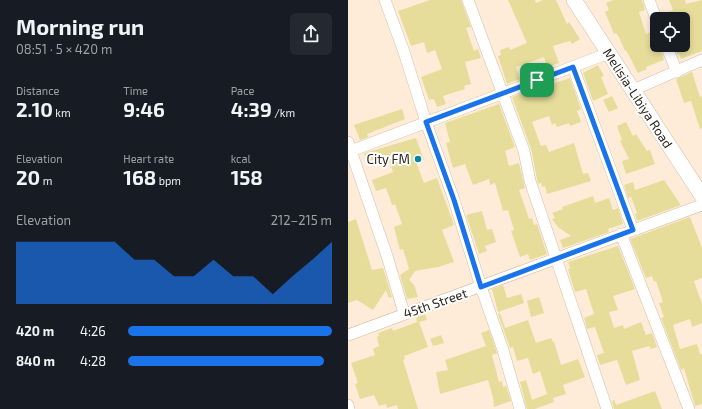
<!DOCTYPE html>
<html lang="en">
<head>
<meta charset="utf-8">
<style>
  body { margin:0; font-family:"Exo 2",sans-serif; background:#242831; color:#f1f3f6; height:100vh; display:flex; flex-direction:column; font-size:15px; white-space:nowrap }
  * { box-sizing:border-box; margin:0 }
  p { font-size:13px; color:#9ea1a6 }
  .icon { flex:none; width:22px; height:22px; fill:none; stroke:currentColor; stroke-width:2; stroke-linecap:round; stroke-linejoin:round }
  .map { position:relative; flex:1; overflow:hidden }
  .side { display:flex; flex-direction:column; background:#171b24; width:348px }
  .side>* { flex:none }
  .tools { position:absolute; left:302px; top:12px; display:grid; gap:8px }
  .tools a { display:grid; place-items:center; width:40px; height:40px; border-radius:6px; background:#171b24; box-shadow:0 2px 6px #0003; font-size:20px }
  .pin { position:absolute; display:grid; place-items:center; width:34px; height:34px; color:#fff; margin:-17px; border-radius:8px; box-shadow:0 2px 6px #0006 }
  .round { display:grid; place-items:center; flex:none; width:42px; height:42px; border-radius:6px; background:#242831 }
  .headline { display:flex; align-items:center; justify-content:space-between; height:68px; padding:0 16px }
  h1 { font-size:22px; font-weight:700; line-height:30px }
  .figures { display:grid; grid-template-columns:repeat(3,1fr); gap:6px; height:68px; padding:4px 16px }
  .figures div { display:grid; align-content:center }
  .figures b { font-size:20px; font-weight:700 }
  .figures small { font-size:11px; font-weight:400 }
  .figures p { font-size:11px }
  .chart { height:112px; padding:8px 16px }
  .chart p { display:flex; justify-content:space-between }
  .chart svg { width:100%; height:72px; margin-top:4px; fill:#1a73e8; opacity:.7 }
  ul { padding:0 16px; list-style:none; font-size:13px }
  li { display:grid; grid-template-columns:64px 48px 1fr; align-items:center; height:30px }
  li i { height:10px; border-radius:5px; background:#1a73e8 }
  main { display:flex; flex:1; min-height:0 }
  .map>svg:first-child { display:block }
  .building { fill:#e7dd9a }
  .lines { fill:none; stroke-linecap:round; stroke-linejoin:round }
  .street-casing { stroke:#d3bfa7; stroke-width:12 }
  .secondary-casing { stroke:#d3bfa7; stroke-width:16 }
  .street { stroke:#fff; stroke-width:11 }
  .secondary { stroke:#fff; stroke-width:15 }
  .route-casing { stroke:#fff; stroke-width:8 }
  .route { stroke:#1a73e8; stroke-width:5 }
  .poi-dot { fill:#0386a9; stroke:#fff; stroke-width:1.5 }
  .labels { text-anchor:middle; stroke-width:4; stroke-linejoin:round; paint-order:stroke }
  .street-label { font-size:13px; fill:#2d251c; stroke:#fff }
  .poi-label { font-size:13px; fill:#2d251c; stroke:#fff; text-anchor:end }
</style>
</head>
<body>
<main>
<section class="side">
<div class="headline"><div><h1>Morning run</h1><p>08:51 · 5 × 420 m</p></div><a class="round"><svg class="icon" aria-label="share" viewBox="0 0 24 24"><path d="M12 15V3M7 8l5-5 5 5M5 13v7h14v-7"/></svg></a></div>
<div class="figures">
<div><p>Distance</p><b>2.10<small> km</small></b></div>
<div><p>Time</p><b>9:46</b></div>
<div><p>Pace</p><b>4:39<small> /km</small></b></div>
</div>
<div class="figures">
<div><p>Elevation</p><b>20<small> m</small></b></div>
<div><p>Heart rate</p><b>168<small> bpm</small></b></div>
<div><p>kcal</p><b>158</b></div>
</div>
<div class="chart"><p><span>Elevation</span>212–215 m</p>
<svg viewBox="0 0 160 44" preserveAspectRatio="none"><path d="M0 44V6L10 6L20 6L30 6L40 6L50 6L60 17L70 17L80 27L90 27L100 17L110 27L120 27L130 38L140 27L150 17L160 6V44z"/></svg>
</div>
<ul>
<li><b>420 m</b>4:26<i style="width:100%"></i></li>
<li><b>840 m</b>4:28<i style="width:96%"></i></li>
</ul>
</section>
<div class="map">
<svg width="354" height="409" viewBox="0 0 354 409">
  <rect width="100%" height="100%" fill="#feecd9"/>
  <path class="building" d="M82,0H113L123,27L118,28L126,51L130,49L133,58L117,62L123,84L116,86L117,89L95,96L98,104L89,107L86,99L81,100L73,77L94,69L87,50L79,53L76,42L63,46L50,11Z
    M160,0H187L188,3L195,0H208L219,24L221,22L232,39L224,44L222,41L205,46L211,63L199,67L196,57L168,67L172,79L159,84L150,56L153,55L152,50L161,47L162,50L179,43Z
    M265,0H294L297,10L291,12L298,34L305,31L309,45H311L316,60L298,67L299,69L290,73L278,50L277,51L271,37L268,33L266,34L257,12L261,10L258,3Z
    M321,0H337L338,4L354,0V51L333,59L331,54H329L326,45H335V19H316L314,14L325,10Z
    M250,65L256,76L253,77L260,94L245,101L235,73Z
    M344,72L352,97L354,96V128L352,129L343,101L336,103L328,79Z
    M222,78L233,109L229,111L233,122L222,126L221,123L209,127L207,123L204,125L201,116L184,122L193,146L198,145L201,152L226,143L235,174L240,173L243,181L199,194L197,186L194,187L193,183L190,184L183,149L164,97Z
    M264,96L270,108L261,112L255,100Z
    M151,104L167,147L157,151L161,166L171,163L177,188L171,190L181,219L184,218L186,225L189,224L199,254L182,260L180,254L172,257L163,231L166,230L160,210L155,211L147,183L142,185L141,179L125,185L117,164L105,168L98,143L102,142L97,123Z
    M54,109L57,119L19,134L20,137L12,140L6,125Z
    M278,122L285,136L288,134L299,151L302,150L307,164L278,174L274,161L281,159L272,141L274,140L269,126Z
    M68,138L76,160L68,162L76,183L89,178L106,225L94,230L106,262L90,267L67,271L61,280L66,285L70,297L59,299L52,275L61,269L55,249L52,250L46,227L54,224L47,204L44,205L38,188L28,191L24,180L45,172L39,155L19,162L16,153Z
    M316,180L333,205L289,221L287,214L289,213L283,197L280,198L276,185L285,182L287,190Z
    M245,196L247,203L261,198L265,210L270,208L275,224L260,229L261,232L215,248L212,240L223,236L210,227L204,219L207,218L204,213L215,209L214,207Z
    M134,211L139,230L144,229L148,242L137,246L139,251L131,254L118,215Z
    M342,217L354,248V278L346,281L354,304V323L344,327L342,319L325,325L332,349L349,344L352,354H354V404L347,406L336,368L333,370L313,318L316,317L311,303L315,302L308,281L306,282L304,276L298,278L282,239Z
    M8,219L24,270L35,268L44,297L41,298L38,290L25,310L9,300L0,303V222Z
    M270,246L287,289L265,296L270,310L261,312L266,328L275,325L276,329L293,322L298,335L304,333L309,347L303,349L301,346L284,351L292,380L278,385L269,360L252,365L249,355L256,353L247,327L239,329L236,318L246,314L238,289L227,292L220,269L222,268L220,262Z
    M155,285L159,298L173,294L176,303L150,312L144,289Z
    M191,297L196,313L183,317L179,301Z
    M152,313L157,328L180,320L188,343L203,338L205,342H206L213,365L230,359L237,377L215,385L218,394L205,398L206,402L187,409H179L172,382L178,380L184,400L199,394L192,371L185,374L180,358L169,361L165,347L162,348L150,314Z
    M77,314L79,320L71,322L80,347L56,356L57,359L55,360L70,409H50L49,405L39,408L38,404L31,406L26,395L12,399L7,384L10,383L3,363L27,355L25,349L31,346L29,337L31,336L30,333L44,328L45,331L69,322L68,318Z
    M141,330L149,353L144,355L151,382L154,381L155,387L158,386L163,401L146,407L145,397L140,380L92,394L88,372L100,370L97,360L138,346L133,333Z
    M93,335L96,343L85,346L82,339Z
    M307,391L314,409H266L264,401L266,400L268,405Z"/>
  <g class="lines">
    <defs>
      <path id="street" d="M37,0L56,52L78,122L106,200L133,287L155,350L172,409
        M120,0L176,151L182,181L259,409
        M301,0L309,21
        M318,45L329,72
        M225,67L285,230
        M285,90L354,60
        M0,142L39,256L56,313
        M0,152L261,53
        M273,234L341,409
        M0,335L354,205
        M0,405L1,409"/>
      <path id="secondary" d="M226,0L354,196"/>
    </defs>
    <use href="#street" class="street-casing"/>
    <use href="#secondary" class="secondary-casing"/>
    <use href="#street" class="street"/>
    <use href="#secondary" class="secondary"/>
  </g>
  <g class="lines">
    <defs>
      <path id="route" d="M225,67L285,230L133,287L106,200L78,122Z"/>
    </defs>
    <use href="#route" class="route-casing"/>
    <use href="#route" class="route"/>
  </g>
  <circle class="poi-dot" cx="70" cy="159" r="4"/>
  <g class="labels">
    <g class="street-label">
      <text transform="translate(290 98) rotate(57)" y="5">Melisia-Libiya Road</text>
      <text transform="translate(87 303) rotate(-19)" y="5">45th Street</text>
    </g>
    <g class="poi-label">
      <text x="62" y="164">City FM</text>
    </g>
  </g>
</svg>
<div class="tools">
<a><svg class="icon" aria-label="locate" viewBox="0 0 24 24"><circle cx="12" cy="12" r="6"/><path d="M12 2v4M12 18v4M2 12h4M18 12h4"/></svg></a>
</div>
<div class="pin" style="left:189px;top:80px;background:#1e9e55"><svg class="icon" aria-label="arrive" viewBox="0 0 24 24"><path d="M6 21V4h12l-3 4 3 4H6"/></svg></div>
</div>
</main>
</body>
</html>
